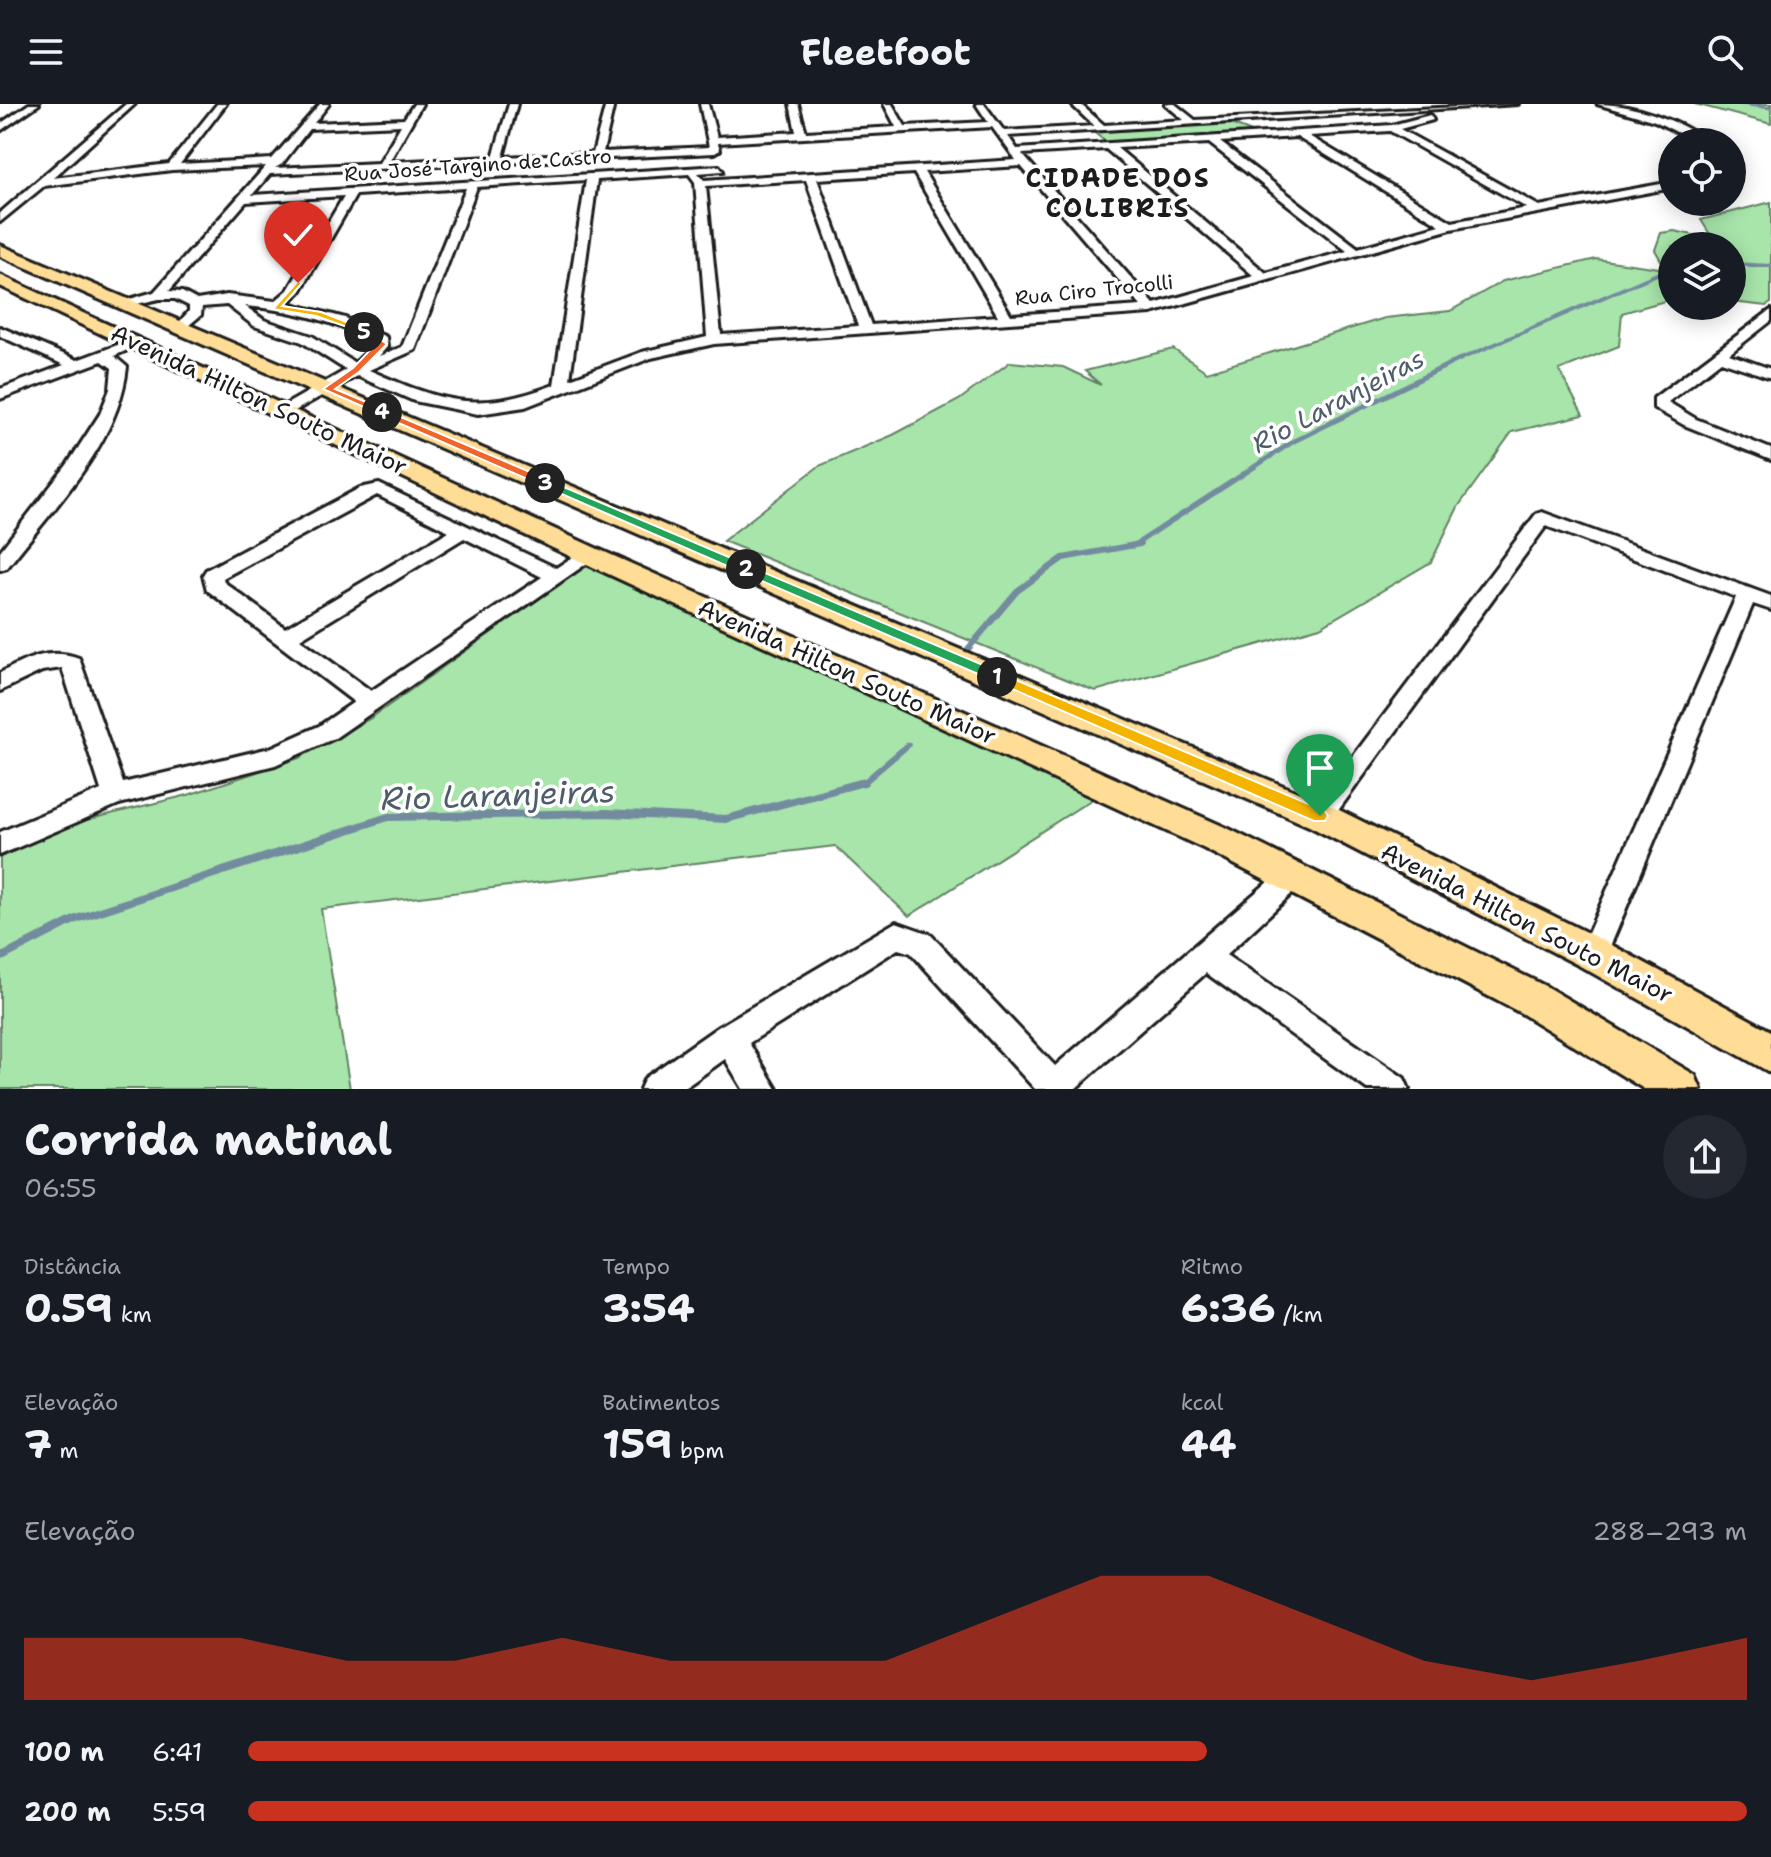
<!DOCTYPE html>
<html lang="pt">
<head>
<meta charset="utf-8">
<style>
  body { margin:0; font-family:"Shantell Sans",sans-serif; background:#242831; color:#f1f3f6; height:100vh; display:flex; flex-direction:column; font-size:30px; white-space:nowrap }
  * { box-sizing:border-box; margin:0 }
  p { font-size:26px; color:#9ea1a6 }
  .icon { flex:none; width:44px; height:44px; fill:none; stroke:currentColor; stroke-width:2; stroke-linecap:round; stroke-linejoin:round }
  .map { position:relative; height:985px; overflow:hidden }
  .sheet { display:flex; flex-direction:column; background:#171b24; flex:1 }
  .sheet>* { flex:none }
  .buttons { position:absolute; left:1658px; top:24px; display:grid; gap:16px }
  .buttons a { display:grid; place-items:center; width:88px; height:88px; border-radius:50%; background:#171b24; box-shadow:0 4px 20px #0003; font-size:40px }
  .pin { position:absolute; display:grid; place-items:center; width:68px; height:68px; color:#fff; margin:-82px -34px; border-radius:50% 50% 50% 0; rotate:-45deg; box-shadow:0 0 8px #0007 }
  .pin .icon { rotate:45deg }
  .km { position:absolute; width:40px; height:40px; margin:-20px; border-radius:50%; background:#222; color:#fff; font-size:22px; line-height:40px; text-align:center }
  .round { display:grid; place-items:center; flex:none; width:84px; height:84px; border-radius:42px; background:#242831 }
  .summary { display:flex; align-items:center; justify-content:space-between; height:136px; padding:0 24px }
  h1 { font-size:44px; font-weight:700; line-height:60px }
  .metrics { display:grid; grid-template-columns:repeat(3,1fr); gap:12px; height:136px; padding:8px 24px }
  .metrics div { display:grid; align-content:center }
  .metrics b { font-size:40px; font-weight:700 }
  .metrics small { font-size:22px; font-weight:400 }
  .metrics p { font-size:22px }
  .chart { height:224px; padding:16px 24px }
  .chart p { display:flex; justify-content:space-between }
  .chart svg { width:100%; height:144px; margin-top:8px; fill:#c8321e; opacity:.7 }
  ul { padding:0 24px; list-style:none; font-size:26px }
  li { display:grid; grid-template-columns:128px 96px 1fr; align-items:center; height:60px }
  li i { height:20px; border-radius:10px; background:#c8321e }
  header { display:flex; justify-content:space-between; align-items:center; height:104px; padding:0 24px; background:#171b24; font-size:36px; font-weight:700 }
  .map>svg:first-child { display:block }
  .green { fill:#a8e5ab; stroke:#628064; stroke-width:2 }
  .lines { fill:none; stroke-linecap:round; stroke-linejoin:round }
  .stream-far4 { stroke:#738b9f; stroke-width:3 }
  .stream-far3 { stroke:#738b9f; stroke-width:4 }
  .stream-far2 { stroke:#738b9f; stroke-width:5 }
  .stream-far1 { stroke:#738b9f; stroke-width:6 }
  .stream { stroke:#738b9f; stroke-width:8 }
  .minor-casing { stroke:#1c1c1c; stroke-width:6 }
  .major-casing { stroke:#1c1c1c; stroke-width:6 }
  .minor { fill:#fff; fill-rule:evenodd }
  .major { fill:#ffdd96; fill-rule:evenodd }
  .split-1 { fill:#f5b400; stroke:#fff; stroke-width:2 }
  .split-2 { fill:#22a559; stroke:#fff; stroke-width:2 }
  .split-3 { fill:#22a559; stroke:#fff; stroke-width:2 }
  .split-4 { fill:#f0652b; stroke:#fff; stroke-width:2 }
  .split-5 { fill:#f0652b; stroke:#fff; stroke-width:2 }
  .split-6 { fill:#f5b400; stroke:#fff; stroke-width:2 }
  .labels { text-anchor:middle; stroke-width:7; stroke-linejoin:round; paint-order:stroke }
  .far-street-label { font-size:20px; fill:#1c1c1c; stroke:#fff }
  .street-label { font-size:24px; fill:#1c1c1c; stroke:#fff }
  .far-district-label { font-size:26px; font-weight:bold; letter-spacing:2px; fill:#1c1c1c; stroke:#fff }
  .water-label { font-size:26px; font-style:italic; fill:#4f5d69; stroke:#fff }
  .near-water-label { font-size:32px; font-style:italic; fill:#4f5d69; stroke:#fff }
</style>
</head>
<body>
<header><svg class="icon" aria-label="menu" viewBox="0 0 24 24"><path d="M4 6h16M4 12h16M4 18h16"/></svg>Fleetfoot<svg class="icon" aria-label="search" viewBox="0 0 24 24"><circle cx="10" cy="10" r="6"/><path d="M15 15l6 6"/></svg></header>
<div class="map">
<svg width="1771" height="985" viewBox="0 0 1771 985">
  <rect width="100%" height="100%" fill="#fff"/>
  <filter id="ink" filterUnits="userSpaceOnUse"><feTurbulence type="fractalNoise" baseFrequency=".0125" numOctaves="2"/><feDisplacementMap in="SourceGraphic" scale="16" xChannelSelector="R" yChannelSelector="G"/><feConvolveMatrix kernelMatrix="1 2 1 2 8 2 1 2 1" color-interpolation-filters="sRGB"/></filter>
  <g filter="url(#ink)">
    <path class="green" d="M1694,0H1771V20L1699,1Z
      M1228,19L1260,31L1106,38L1091,26Z
      M1771,98V199L1766,202L1732,198V142H1672V195L1622,209L1619,242L1559,266L1583,311L1512,328L1458,403L1431,458L1320,523L1095,587L723,437L819,362L893,331L959,296L1010,258L1063,263L1101,281L1085,267L1173,245L1207,268L1385,214L1450,207L1503,177L1596,155L1666,165L1655,146L1661,129L1674,127L1713,135L1701,116Z
      M591,458L1108,685L909,812L835,742L321,805L350,985H0V751L74,719L188,691L299,654L371,614Z"/>
    <g class="lines">
      <path class="stream-far4" d="M1740,0L1771,4"/>
      <path class="stream-far3" d="M1732,160L1771,162
        M1456,257L1657,170L1672,167"/>
      <path class="stream-far2" d="M1133,442L1294,337L1460,255"/>
      <path class="stream-far1" d="M968,545L1017,487L1063,454L1140,440
        M862,680L908,641"/>
      <path class="stream" d="M0,854L76,815L388,713L607,709L726,715L864,678"/>
      <defs>
        <path id="minor" d="M29,0H39L0,27V20Z
          M126,0H135L53,74L169,60L217,0H226L180,60L272,55L320,0H329L314,19L404,15L414,0H422L389,58L493,53L509,0H517L503,53L593,49L606,0H614L603,48L709,43L700,0H708L717,33L796,28L790,0H798L806,28L896,23L884,0H892L905,22L988,18L976,0H984L1004,27L1094,22L1071,0H1080L1104,21L1184,16L1165,0H1175L1195,16L1518,0L1008,32L1017,45L1392,21L1430,11L1433,16L1400,25L1539,102L1672,78V84L1451,125L1151,209L714,240L651,254L525,303L478,310L414,297L357,272L284,313L276,308L278,305L346,266L302,238L254,222L227,201L202,203L201,211L182,227L175,223L189,207V202L175,195H159L123,203L116,199L154,188L266,62L172,66L44,82L0,118V109ZM401,21L379,59L275,64L282,60L309,25ZM992,23L1016,56L704,76L698,69L723,67L719,62L252,91L270,70L715,49L720,46L718,39ZM1390,27L1527,104L1452,118L1309,32ZM1297,33L1440,121L1358,144L1220,38ZM1209,39L1347,147L1266,169L1117,44ZM1106,45L1254,172L1154,200L1022,50ZM1021,62L1141,202L1011,211L924,68ZM914,69L998,212L871,221L817,75ZM689,70L695,78L707,233L642,248L570,275L597,76ZM586,76L554,281C477,310 442,298 369,266L415,246L477,83ZM806,76L858,222L721,231L706,82ZM466,84L402,243L379,252L387,243L386,233L345,214L288,199L300,188L356,91ZM344,92L288,186L275,197L227,191L197,196L182,188L169,187L246,98ZM245,202C290,206 333,216 374,238L373,242L355,259L312,232L264,216Z
          M1597,0C1633,0 1680,16 1709,38H1696L1655,17Z
          M1771,206V217L1729,250L1771,265V274L1721,257L1668,298L1696,315L1771,345V356L1684,321L1654,304V294Z
          M0,223L77,256L131,236L143,239L114,252L127,263C119,340 52,405 7,464L0,466V447L67,361L100,310L110,285L112,264L102,257L0,295V285L64,261L0,232Z
          M379,380L556,464L582,447H596L599,451L335,634L275,661L119,700L0,751V728L101,686L62,564L42,567L0,587V569C26,555 49,543 79,554L123,679L270,644L319,622L354,598L207,486L203,471L206,466L360,384ZM377,391L449,427L285,524L224,478L223,474ZM464,434L542,473L371,587L300,535Z
          M1542,408L1771,492V506L1753,500L1607,850L1603,859L1593,863L1583,859L1579,850L1736,493L1546,422L1329,719L1320,722L1311,719L1308,712L1536,410Z
          M1292,761L1301,765L1305,773L1301,781L1226,851L1404,974L1409,985H1367L1206,869L1075,985H1035L911,849L898,845L749,939L777,985H743L725,955L683,985H640L645,974L718,923L896,818L930,830L1055,962L1283,765Z"/>
        <path id="major" d="M0,141L1331,702L1606,838L1771,927V969L1580,862L1309,722L0,152Z
          M0,171L598,445L1227,724L1547,883L1695,971L1701,985H1644L1521,909L1203,744L580,457L0,182Z"/>
      </defs>
      <use href="#minor" class="minor-casing"/>
      <use href="#major" class="major-casing"/>
      <use href="#minor" class="minor"/>
      <use href="#major" class="major"/>
    </g>
  </g>
  <path class="split-1" d="M997,568L1325,707L1328,712L1325,717H1314L992,576V569Z"/>
  <path class="split-2" d="M746,461L1002,569L1004,573L997,578L992,576L741,468V462Z"/>
  <path class="split-3" d="M545,375L750,462L752,465L741,468L541,381Z"/>
  <path class="split-4" d="M382,305L549,376L551,379L541,381L378,310Z"/>
  <path class="split-5" d="M364,225L387,240L359,268L335,285L385,306L382,311L323,285L353,264L376,240L361,230Z"/>
  <path class="split-6" d="M298,177L302,179L282,202L321,208L367,226V230L316,212L273,205Z"/>
  <g class="labels">
    <g class="far-street-label">
      <text transform="translate(478 61) rotate(-4)" y="7">Rua José Targino de Castro</text>
      <text transform="translate(1094 186) rotate(-6)" y="7">Rua Ciro Trocolli</text>
    </g>
    <g class="street-label">
      <text transform="translate(259 296) rotate(25)" y="8">Avenida Hilton Souto Maior</text>
      <text transform="translate(847 568) rotate(24)" y="8">Avenida Hilton Souto Maior</text>
      <text transform="translate(1527 819) rotate(27)" y="8">Avenida Hilton Souto Maior</text>
    </g>
    <g class="far-district-label">
      <text x="1118" y="83">CIDADE DOS<tspan x="1118" dy="30">COLIBRIS</tspan></text>
    </g>
    <g class="water-label">
      <text transform="translate(1338 297) rotate(-28)" y="9">Rio Laranjeiras</text>
    </g>
    <g class="near-water-label">
      <text transform="translate(498 691) rotate(-2)" y="11">Rio Laranjeiras</text>
    </g>
  </g>
</svg>
<div class="buttons">
<a><svg class="icon" aria-label="locate" viewBox="0 0 24 24"><circle cx="12" cy="12" r="6"/><path d="M12 2v4M12 18v4M2 12h4M18 12h4"/></svg></a>
<a><svg class="icon" aria-label="layers" viewBox="0 0 24 24"><path d="M12 4l9 5-9 5-9-5zM3 14l9 5 9-5"/></svg></a>
</div>
<div class="pin" style="left:1320px;top:712px;background:#1e9e55"><svg class="icon" aria-label="arrive" viewBox="0 0 24 24"><path d="M6 21V4h12l-3 4 3 4H6"/></svg></div>
<div class="pin" style="left:298px;top:179px;background:#d93025"><svg class="icon" aria-label="check" viewBox="0 0 24 24"><path d="M5 12l5 5 9-10"/></svg></div>
<b class="km" style="left:997px;top:573px">1</b>
<b class="km" style="left:746px;top:465px">2</b>
<b class="km" style="left:545px;top:379px">3</b>
<b class="km" style="left:382px;top:308px">4</b>
<b class="km" style="left:364px;top:228px">5</b>
</div>
<section class="sheet">
<div class="summary"><div><h1>Corrida matinal</h1><p>06:55</p></div><a class="round"><svg class="icon" aria-label="share" viewBox="0 0 24 24"><path d="M12 15V3M7 8l5-5 5 5M5 13v7h14v-7"/></svg></a></div>
<div class="metrics">
<div><p>Distância</p><b>0.59<small> km</small></b></div>
<div><p>Tempo</p><b>3:54</b></div>
<div><p>Ritmo</p><b>6:36<small> /km</small></b></div>
</div>
<div class="metrics">
<div><p>Elevação</p><b>7<small> m</small></b></div>
<div><p>Batimentos</p><b>159<small> bpm</small></b></div>
<div><p>kcal</p><b>44</b></div>
</div>
<div class="chart"><p><span>Elevação</span>288–293 m</p>
<svg viewBox="0 0 160 44" preserveAspectRatio="none"><path d="M0 44V25L10 25L20 25L30 32L40 32L50 25L60 32L70 32L80 32L90 19L100 6L110 6L120 19L130 32L140 38L150 32L160 25V44z"/></svg>
</div>
<ul>
<li><b>100 m</b>6:41<i style="width:64%"></i></li>
<li><b>200 m</b>5:59<i style="width:100%"></i></li>
</ul>
</section>
</body>
</html>
